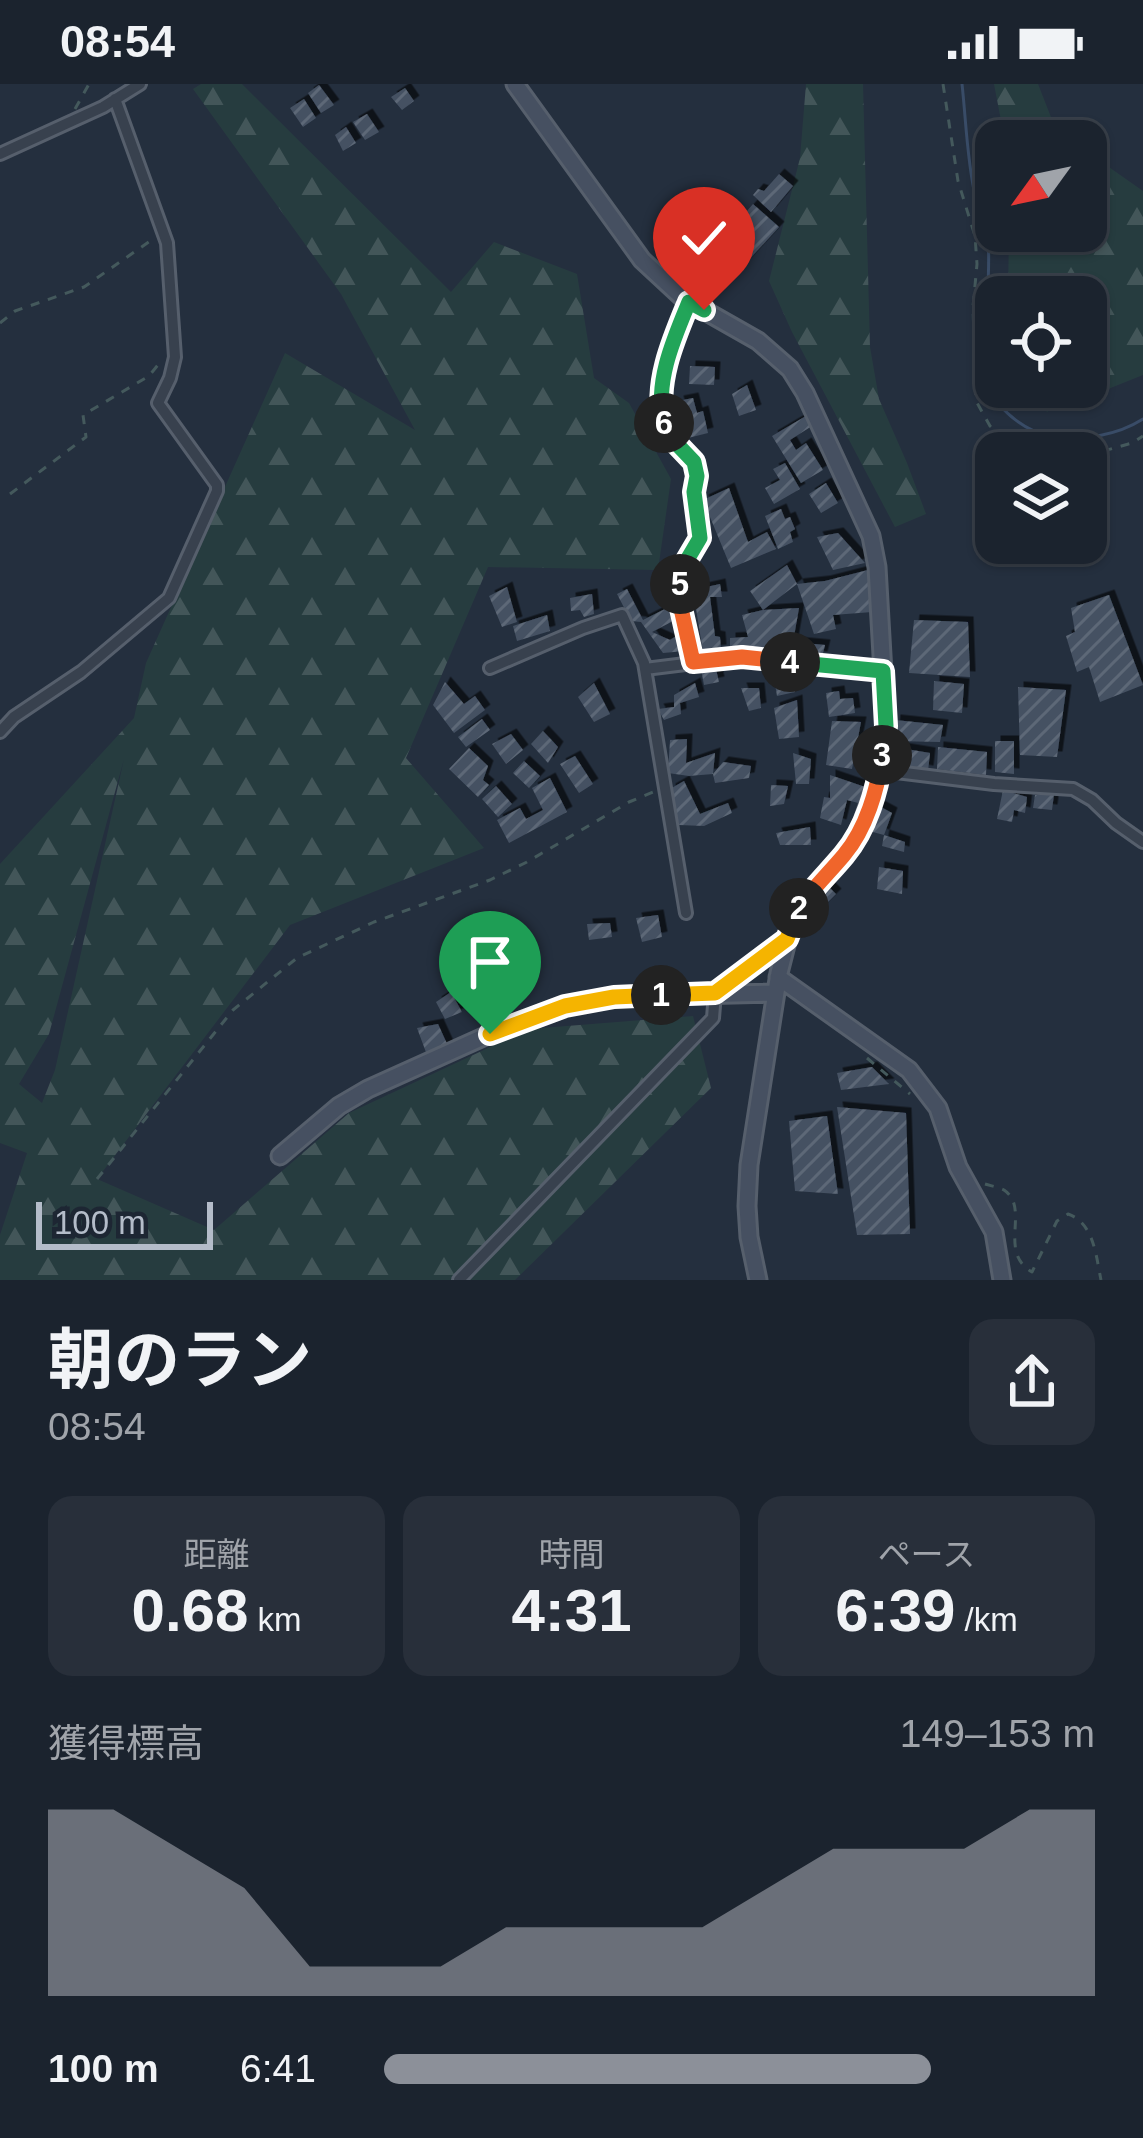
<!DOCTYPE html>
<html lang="ja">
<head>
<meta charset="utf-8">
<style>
  body { margin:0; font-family:Helvetica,"Noto Sans JP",sans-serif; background:#282f3a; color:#f1f3f6; height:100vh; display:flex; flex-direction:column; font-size:45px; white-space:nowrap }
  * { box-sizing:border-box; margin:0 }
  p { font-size:39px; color:#a0a4aa }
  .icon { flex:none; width:66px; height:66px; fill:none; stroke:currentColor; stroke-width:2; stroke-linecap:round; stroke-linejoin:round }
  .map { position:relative; height:1196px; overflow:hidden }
  .drawer { display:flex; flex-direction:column; background:#1b232e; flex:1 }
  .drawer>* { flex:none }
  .needle { width:78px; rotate:237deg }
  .buttons { position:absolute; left:975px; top:36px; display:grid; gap:24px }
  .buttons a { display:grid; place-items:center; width:132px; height:132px; border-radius:24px; background:#1b232e; box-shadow:0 3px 9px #0004,0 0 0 3px #39404a; font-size:60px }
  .scale { position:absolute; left:36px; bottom:30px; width:177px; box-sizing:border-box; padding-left:12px; border:6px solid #b4bcc9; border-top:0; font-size:33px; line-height:42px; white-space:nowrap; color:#b4bcc9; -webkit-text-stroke:9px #1d2633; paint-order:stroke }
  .pin { position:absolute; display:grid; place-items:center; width:102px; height:102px; color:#fff; margin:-123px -51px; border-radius:50% 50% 50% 0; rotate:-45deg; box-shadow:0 0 12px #0007 }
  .pin .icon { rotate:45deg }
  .km { position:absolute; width:60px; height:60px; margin:-30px; border-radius:50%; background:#222; color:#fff; font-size:33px; line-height:60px; text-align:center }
  .round { display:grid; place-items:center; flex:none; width:126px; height:126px; border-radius:24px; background:#282f3a }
  .headline { display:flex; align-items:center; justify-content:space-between; height:204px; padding:0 48px }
  h1 { font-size:66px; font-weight:700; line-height:90px }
  .figures { display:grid; grid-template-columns:repeat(3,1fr); gap:18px; height:204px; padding:12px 48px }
  .figures div { display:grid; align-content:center; border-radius:24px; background:#282f3a; text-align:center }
  .figures b { font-size:60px; font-weight:700 }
  .figures small { font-size:33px; font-weight:400 }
  .figures p { font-size:33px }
  .chart { height:336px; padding:24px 48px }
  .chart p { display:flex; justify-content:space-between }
  .chart svg { width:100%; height:216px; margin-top:12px; fill:#8c9099; opacity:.7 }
  ul { padding:0 48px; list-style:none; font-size:39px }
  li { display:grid; grid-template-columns:192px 144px 1fr; align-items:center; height:90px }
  li i { height:30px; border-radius:15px; background:#8c9099 }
  .status { display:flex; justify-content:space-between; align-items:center; height:84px; padding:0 60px; background:#1b232e; direction:ltr }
  .status svg { height:33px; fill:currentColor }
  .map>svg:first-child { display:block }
  .forest { fill:url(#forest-firs); fill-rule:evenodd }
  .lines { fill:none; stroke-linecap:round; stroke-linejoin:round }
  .stream { stroke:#394c67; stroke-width:3 }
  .building { fill:url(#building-hatch); filter:url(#shadow) }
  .street-casing { stroke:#565f6c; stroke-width:16 }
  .secondary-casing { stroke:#565f6c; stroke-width:21 }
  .path { stroke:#44595c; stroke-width:3; stroke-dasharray:9 9; stroke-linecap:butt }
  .street { stroke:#38414e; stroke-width:10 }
  .secondary { stroke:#465061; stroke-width:15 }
  .split-1-casing { stroke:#fff; stroke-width:24 }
  .split-2-casing { stroke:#fff; stroke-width:24 }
  .split-3-casing { stroke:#fff; stroke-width:24 }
  .split-4-casing { stroke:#fff; stroke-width:24 }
  .split-5-casing { stroke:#fff; stroke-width:24 }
  .split-6-casing { stroke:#fff; stroke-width:24 }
  .split-7-casing { stroke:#fff; stroke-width:24 }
  .split-1 { stroke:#f5b400; stroke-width:15 }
  .split-2 { stroke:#f5b400; stroke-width:15 }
  .split-3 { stroke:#f0652b; stroke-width:15 }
  .split-4 { stroke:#22a559; stroke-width:15 }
  .split-5 { stroke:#f0652b; stroke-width:15 }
  .split-6 { stroke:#22a559; stroke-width:15 }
  .split-7 { stroke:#22a559; stroke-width:15 }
</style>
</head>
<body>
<div class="status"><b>08:54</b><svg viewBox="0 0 49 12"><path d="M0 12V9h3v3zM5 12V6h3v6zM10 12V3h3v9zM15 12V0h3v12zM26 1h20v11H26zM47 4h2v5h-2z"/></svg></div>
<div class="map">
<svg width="1143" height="1196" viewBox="0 0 1143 1196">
  <defs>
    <pattern id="forest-firs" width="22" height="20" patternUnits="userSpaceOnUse" patternTransform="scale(3)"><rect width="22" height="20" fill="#263c3f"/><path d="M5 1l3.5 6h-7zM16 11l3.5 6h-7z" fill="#435659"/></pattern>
    <pattern id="building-hatch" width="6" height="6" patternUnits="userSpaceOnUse" patternTransform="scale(3)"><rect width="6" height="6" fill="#455162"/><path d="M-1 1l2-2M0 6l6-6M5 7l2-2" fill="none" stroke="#5d6877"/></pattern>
    <filter id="shadow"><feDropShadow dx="5.5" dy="-5.5" stdDeviation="0" flood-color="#0009"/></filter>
  </defs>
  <rect width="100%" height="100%" fill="#242f3e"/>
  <path class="forest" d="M201,0H242L451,208L494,158L577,190L594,294L629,319L671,395L658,486L488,483L406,674L484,764L290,841L97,1095L214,1146L349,1029L529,945L693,932L711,1004L515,1196H0V1151L27,1069L0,1059V780L134,634L146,579L285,269L415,346L341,210L193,5ZM124,675L55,986L42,1019L19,1000L49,950Z
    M806,0H863L870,263L879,315L907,379L926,430L895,443L792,248L769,197L800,74Z
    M994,0H1038L1056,46L1071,57H1005Z
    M1086,67L1143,107V291L1078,317L1057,320L1047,328L1031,303H1086V213H1008L1009,147H1086Z"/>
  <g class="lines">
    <path class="stream" d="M962,0C966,36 967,76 975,111C979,126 986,140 988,155C992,201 979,261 991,304C999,329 1029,349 1054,353C1083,357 1118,351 1143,335"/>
  </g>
  <path class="building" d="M319,1L334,21L321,29L308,9Z
    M405,4L414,17L402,26L391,13Z
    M304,15L316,34L303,43L290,24Z
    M367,30L379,48L365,56L353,38Z
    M346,43L356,59L343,67L335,51Z
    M779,90L793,102L771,128L753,111L758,105L764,107Z
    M753,120L779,143L746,179L713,150L726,135L734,142Z
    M690,282L715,283L714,301L689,300Z
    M747,301L756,326L739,332L732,310Z
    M693,314L697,329L703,327L708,349L688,354L678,317Z
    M806,332L812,342L790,356L796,366L806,359L823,386L801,399L772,352Z
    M785,379L800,405L774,420L765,404L780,396L773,385Z
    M826,399L838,419L821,429L809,410Z
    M729,404L748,458L767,448L776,465L731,484L703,416Z
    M781,425L785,435L790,433L795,445L790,448L793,458L778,465L765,432Z
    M838,449L865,479L833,486L817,453Z
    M787,481L797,500L763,526L750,507Z
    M872,485V528L833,531L836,545L814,550L797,500L825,497Z
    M720,500L722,513H710L715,552L720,553L721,566L703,568L693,506Z
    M507,503L517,538L502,543L489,512Z
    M627,505L643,536L671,522L677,535L652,548L670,556L681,549L685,567L663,569L641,538L631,537L617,510Z
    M592,510L594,530L584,533L580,526L571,527L570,514Z
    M1109,511L1143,601L1100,618L1089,583L1077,588L1066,552L1075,548L1071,524Z
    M799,524L793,558L825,561L822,573L748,564L730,565V554L748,553L742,531L763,526Z
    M547,531L550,547L517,557L513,542Z
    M914,536L968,538L970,593L909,589Z
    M714,577L719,598L704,601L700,580Z
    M793,584L795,608L777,612L773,588Z
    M934,597L964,600L962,629L933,626Z
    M445,598L464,620L475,612L485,626L454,649L433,621Z
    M594,599L610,630L594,638L578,613Z
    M695,599L699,613L680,619L681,630L664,636L658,625L674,623V611Z
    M1018,603L1066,606L1057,673L1020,671Z
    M741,604H759L761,624L749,627Z
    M839,607L840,615L853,614L855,629L829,633L826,609Z
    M797,616L799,653L779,655L774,624Z
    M482,635L490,646L466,663L458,653Z
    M895,636L943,641L940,658L893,657Z
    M832,637L861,638L852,685L826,681Z
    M543,647L558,663L548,679L531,660Z
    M511,650L523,666L506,680L492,660Z
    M687,655L686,679L715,669L713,690L689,692L668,689L670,656Z
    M995,657H1014V690L995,688Z
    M894,663L930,669L928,687L892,681Z
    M938,663L987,668L986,691L937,685Z
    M469,664L488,682L483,696L489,701L478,713L449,685Z
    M793,669L811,675L809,700H796Z
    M575,672L593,700L579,709L560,680Z
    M524,677L540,692L529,704L513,689Z
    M723,678L751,682L749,694L715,699L713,690Z
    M830,691L868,704L862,720L847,716L841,741L820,734L824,713L830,714Z
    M550,694L567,728L509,759L497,736L520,724L526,735L543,726L532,704Z
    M684,697L700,730L728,719L732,729L704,742L679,741L670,705Z
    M771,701L788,702L784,720L770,722Z
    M496,702L512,720L498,733L482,715Z
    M1003,706L1027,713L1025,729L1014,726L1012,738L997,735Z
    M1054,710L1052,726L1033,724L1035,711Z
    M879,722L892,729L884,751L869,747Z
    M810,743L811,761H780L776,749Z
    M884,751L905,758L904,768L882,762Z
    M879,783L903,787L902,810L877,805Z
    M827,801L836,810L821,825L811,816Z
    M658,831L662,853L642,858L636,834Z
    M610,839L612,853L589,856L587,840Z
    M451,908L462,928L445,935L436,918Z
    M438,940L448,962L427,971L417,944Z
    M872,983L889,1000L841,1006L837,989Z
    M837,1023L906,1029L910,1150L857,1151Z
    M827,1032L838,1110L795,1107L789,1037Z"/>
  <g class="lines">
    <defs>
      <path id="street" d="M0,70L103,23L140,0
        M689,218C676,248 653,301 662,334C667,354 686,363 694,380C699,389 695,397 695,407C695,422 703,439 700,453C697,468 683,479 680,495C676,522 687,552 693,578
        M490,584L583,544L622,531L644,579L686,829
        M645,585L742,573L883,587
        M0,648L14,633L81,588L169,514L217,407V401L158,319L170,294L175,273L167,159L115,15
        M880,686L994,700L1073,705L1092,716L1116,739L1143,758
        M459,1196L713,934L715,909L787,855"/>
      <path id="secondary" d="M515,0L642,176L684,215L758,257L790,285L805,309L871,452L877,483L886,642L880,686L859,749L846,769L801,819L793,834L779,889L749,1081L747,1122L749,1153L758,1196
        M778,893L909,986L938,1024L958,1083L994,1148L1002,1196
        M280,1072L339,1022L368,1005L490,950L565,922L614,913L775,909"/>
    </defs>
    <use href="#street" class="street-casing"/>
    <use href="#secondary" class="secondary-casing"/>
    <path class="path" d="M943,0L958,97L975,152L977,180L973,223L976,317L990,342L1000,351L1009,359L1033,369
      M75,25L89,0
      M0,239L15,227L84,203L153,155
      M1086,372L1132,359L1143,352
      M10,410L86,353L83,331L149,292L162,276
      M867,974L910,1010
      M97,1095L233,926L297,874L374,838L490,796L527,778L629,718L653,708
      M985,1100C991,1102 998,1103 1004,1106C1031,1124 997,1168 1032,1188L1057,1137L1068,1130C1094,1139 1096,1172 1101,1196"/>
    <use href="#street" class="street"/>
    <use href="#secondary" class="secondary"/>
  </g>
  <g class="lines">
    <defs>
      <path id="split-1" d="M490,950L565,922L614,913L661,911"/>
      <path id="split-2" d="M661,911L715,909L787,855L799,824"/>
      <path id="split-3" d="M799,824C812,805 829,789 844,771C866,745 878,705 882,671"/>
      <path id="split-4" d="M790,578L883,587L886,642L882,671"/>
      <path id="split-5" d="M680,500V520L693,578L742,573L790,578"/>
      <path id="split-6" d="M664,339L674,357L694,378L697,392L694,408L700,454L687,476L680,500"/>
      <path id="split-7" d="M664,339C654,299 674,254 689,218L704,226"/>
    </defs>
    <use href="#split-1" class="split-1-casing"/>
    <use href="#split-2" class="split-2-casing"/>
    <use href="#split-3" class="split-3-casing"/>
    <use href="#split-4" class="split-4-casing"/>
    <use href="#split-5" class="split-5-casing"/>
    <use href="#split-6" class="split-6-casing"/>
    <use href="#split-7" class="split-7-casing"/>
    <use href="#split-1" class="split-1"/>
    <use href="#split-2" class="split-2"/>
    <use href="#split-3" class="split-3"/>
    <use href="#split-4" class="split-4"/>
    <use href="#split-5" class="split-5"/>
    <use href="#split-6" class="split-6"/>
    <use href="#split-7" class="split-7"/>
  </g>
</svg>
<div class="buttons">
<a><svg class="needle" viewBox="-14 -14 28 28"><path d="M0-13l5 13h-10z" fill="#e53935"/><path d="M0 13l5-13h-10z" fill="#a0a4aa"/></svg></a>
<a><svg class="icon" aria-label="locate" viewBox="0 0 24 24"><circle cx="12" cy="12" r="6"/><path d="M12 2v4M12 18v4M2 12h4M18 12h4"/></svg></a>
<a><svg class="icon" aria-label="layers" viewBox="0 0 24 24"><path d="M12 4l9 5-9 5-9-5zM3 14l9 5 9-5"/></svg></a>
</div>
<div class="scale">100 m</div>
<div class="pin" style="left:490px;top:950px;background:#1e9e55"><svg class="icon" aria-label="arrive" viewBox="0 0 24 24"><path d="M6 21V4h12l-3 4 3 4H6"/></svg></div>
<div class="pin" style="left:704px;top:226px;background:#d93025"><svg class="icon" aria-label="check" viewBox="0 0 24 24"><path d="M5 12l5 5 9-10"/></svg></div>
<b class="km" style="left:661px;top:911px">1</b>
<b class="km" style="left:799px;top:824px">2</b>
<b class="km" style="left:882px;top:671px">3</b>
<b class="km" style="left:790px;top:578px">4</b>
<b class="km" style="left:680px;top:500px">5</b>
<b class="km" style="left:664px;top:339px">6</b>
</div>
<section class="drawer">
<div class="headline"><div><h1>朝のラン</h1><p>08:54</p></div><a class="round"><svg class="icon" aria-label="share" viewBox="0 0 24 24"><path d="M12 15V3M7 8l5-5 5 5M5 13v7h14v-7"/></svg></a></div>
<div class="figures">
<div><p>距離</p><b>0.68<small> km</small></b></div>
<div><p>時間</p><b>4:31</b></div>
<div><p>ペース</p><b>6:39<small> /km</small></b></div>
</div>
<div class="chart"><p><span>獲得標高</span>149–153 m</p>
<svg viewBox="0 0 160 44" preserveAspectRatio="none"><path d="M0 44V6L10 6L20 14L30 22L40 38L50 38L60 38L70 30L80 30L90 30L100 30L110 22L120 14L130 14L140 14L150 6L160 6V44z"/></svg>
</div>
<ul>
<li><b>100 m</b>6:41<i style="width:77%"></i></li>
</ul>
</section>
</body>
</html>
